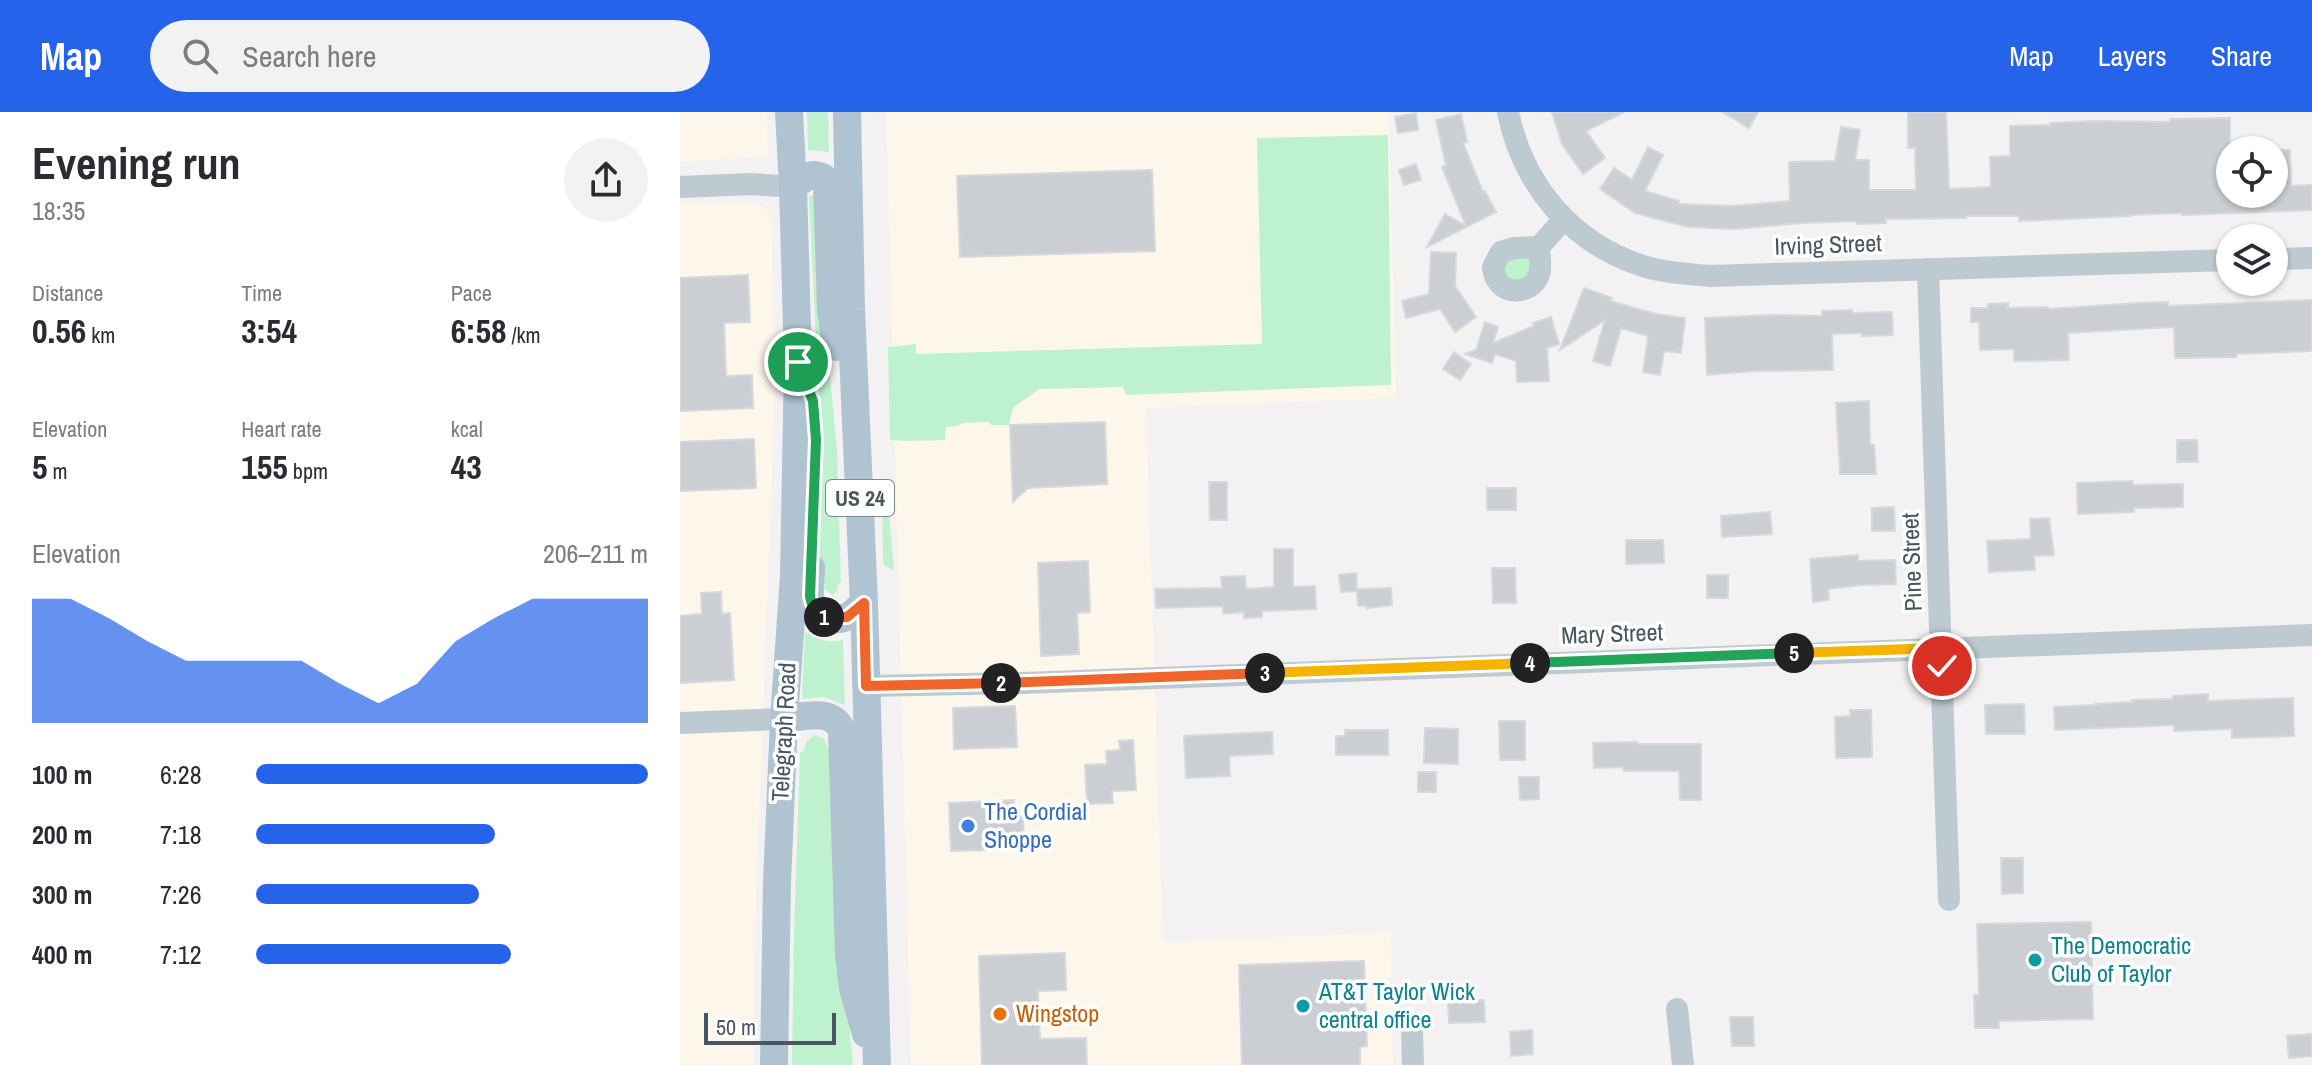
<!DOCTYPE html>
<html lang="en">
<head>
<meta charset="utf-8">
<style>
  body { margin:0; font-family:"Archivo Narrow",sans-serif; background:#f2f2f3; color:#2b2b33; height:100vh; display:flex; flex-direction:column; font-size:30px; white-space:nowrap }
  * { box-sizing:border-box; margin:0 }
  p { font-size:26px; color:#7c7c81 }
  .icon { flex:none; width:44px; height:44px; fill:none; stroke:currentColor; stroke-width:2; stroke-linecap:round; stroke-linejoin:round }
  .map { position:relative; flex:1; overflow:hidden }
  .panel { display:flex; flex-direction:column; background:#fff; width:680px }
  .panel>* { flex:none }
  .fabs { position:absolute; left:1536px; top:24px; display:grid; gap:16px }
  .fabs a { display:grid; place-items:center; width:72px; height:72px; border-radius:50%; background:#fff; box-shadow:0 2px 6px #0004; font-size:40px }
  .scale { position:absolute; left:24px; bottom:20px; width:132px; box-sizing:border-box; padding-left:8px; border:4px solid #485660; border-top:0; font-size:22px; line-height:28px; white-space:nowrap; color:#485660; -webkit-text-stroke:6px #fff; paint-order:stroke }
  .pin { position:absolute; display:grid; place-items:center; width:68px; height:68px; color:#fff; margin:-34px; border:4px solid #fff; border-radius:50%; box-shadow:0 2px 8px #0007 }
  .km { position:absolute; width:40px; height:40px; margin:-20px; border-radius:50%; background:#222; color:#fff; font-size:22px; line-height:40px; text-align:center }
  .round { display:grid; place-items:center; flex:none; width:84px; height:84px; border-radius:42px; background:#f2f2f3 }
  .head { display:flex; align-items:center; justify-content:space-between; height:136px; padding:0 32px }
  h1 { font-size:44px; font-weight:800; line-height:60px }
  .stats { display:grid; grid-template-columns:repeat(3,1fr); gap:12px; height:136px; padding:8px 32px }
  .stats div { display:grid; align-content:center }
  .stats b { font-size:34px; font-weight:800 }
  .stats small { font-size:22px; font-weight:400 }
  .stats p { font-size:22px }
  .chart { height:224px; padding:16px 32px }
  .chart p { display:flex; justify-content:space-between }
  .chart svg { width:100%; height:144px; margin-top:8px; fill:#2563eb; opacity:.7 }
  ul { padding:0 32px; list-style:none; font-size:26px }
  li { display:grid; grid-template-columns:128px 96px 1fr; align-items:center; height:60px }
  li i { height:20px; border-radius:10px; background:#2563eb }
  header { display:flex; align-items:center; gap:48px; box-sizing:border-box; height:112px; padding:0 40px; background:#2563eb; color:#fff }
  header strong { font-size:38px }
  nav { display:flex; gap:44px; margin-inline-start:auto; font-size:28px }
  .search { width:560px; height:72px; background:#f2f2f3; display:flex; align-items:center; gap:20px; box-sizing:border-box; padding:0 28px; border-radius:44px; color:#7c7c81; font-size:30px }
  main { display:flex; flex:1; min-height:0 }
  .map>svg:first-child { display:block }
  .commercial { fill:#fdf6eb }
  .green { fill:#bef2ce }
  .building { fill:#cbcfd4; stroke:#d5d8dd; stroke-width:2 }
  .lines { fill:none; stroke-linecap:round; stroke-linejoin:round }
  .minor { stroke:#becad1; stroke-width:22 }
  .major { stroke:#b0c3d1; stroke-width:28 }
  .split-1-casing { stroke:#fff; stroke-width:16 }
  .split-2-casing { stroke:#fff; stroke-width:16 }
  .split-3-casing { stroke:#fff; stroke-width:16 }
  .split-4-casing { stroke:#fff; stroke-width:16 }
  .split-5-casing { stroke:#fff; stroke-width:16 }
  .split-6-casing { stroke:#fff; stroke-width:16 }
  .split-1 { stroke:#22a559; stroke-width:10 }
  .split-2 { stroke:#f0652b; stroke-width:10 }
  .split-3 { stroke:#f0652b; stroke-width:10 }
  .split-4 { stroke:#f5b400; stroke-width:10 }
  .split-5 { stroke:#22a559; stroke-width:10 }
  .split-6 { stroke:#f5b400; stroke-width:10 }
  .shop-dot { fill:#3f7fe0; stroke:#fff; stroke-width:3 }
  .culture-dot { fill:#0f9aa8; stroke:#fff; stroke-width:3 }
  .food-dot { fill:#e8710a; stroke:#fff; stroke-width:3 }
  .labels { text-anchor:middle; stroke-width:7; stroke-linejoin:round; paint-order:stroke }
  .shield { fill:#fff; stroke:#7f8990; stroke-width:2 }
  .shield-label { font-size:22px; font-weight:bold; fill:#485660 }
  .street-label { font-size:24px; fill:#485660; stroke:#fff }
  .shop-label { font-size:24px; fill:#366cbe; stroke:#fff; text-anchor:start }
  .culture-label { font-size:24px; fill:#0d838f; stroke:#fff; text-anchor:start }
  .food-label { font-size:24px; fill:#c56008; stroke:#fff; text-anchor:start }
</style>
</head>
<body>
<header>
<strong>Map</strong>
<div class="search"><svg class="icon" aria-label="search" viewBox="0 0 24 24"><circle cx="10" cy="10" r="6"/><path d="M15 15l6 6"/></svg>Search here</div>
<nav><a>Map</a><a>Layers</a><a>Share</a></nav>
</header>
<main>
<section class="panel">
<div class="head"><div><h1>Evening run</h1><p>18:35</p></div><a class="round"><svg class="icon" aria-label="share" viewBox="0 0 24 24"><path d="M12 15V3M7 8l5-5 5 5M5 13v7h14v-7"/></svg></a></div>
<div class="stats">
<div><p>Distance</p><b>0.56<small> km</small></b></div>
<div><p>Time</p><b>3:54</b></div>
<div><p>Pace</p><b>6:58<small> /km</small></b></div>
</div>
<div class="stats">
<div><p>Elevation</p><b>5<small> m</small></b></div>
<div><p>Heart rate</p><b>155<small> bpm</small></b></div>
<div><p>kcal</p><b>43</b></div>
</div>
<div class="chart"><p><span>Elevation</span>206–211 m</p>
<svg viewBox="0 0 160 44" preserveAspectRatio="none"><path d="M0 44V6L10 6L20 12L30 19L40 25L50 25L60 25L70 25L80 32L90 38L100 32L110 19L120 12L130 6L140 6L150 6L160 6V44z"/></svg>
</div>
<ul>
<li><b>100 m</b>6:28<i style="width:100%"></i></li>
<li><b>200 m</b>7:18<i style="width:61%"></i></li>
<li><b>300 m</b>7:26<i style="width:57%"></i></li>
<li><b>400 m</b>7:12<i style="width:65%"></i></li>
</ul>
</section>
<div class="map">
<svg width="1632" height="953" viewBox="0 0 1632 953">
  <rect width="100%" height="100%" fill="#f3f1f1"/>
  <path class="commercial" d="M0,0H87L88,45L0,50Z
    M206,0H709L716,286L466,296L483,830L711,820L713,953H231Z
    M0,92H79L91,102L95,280L74,843V953H0Z"/>
  <path class="green" d="M127,0H148L149,40L128,38Z
    M708,23L711,273L446,283L443,275L359,277L333,296L329,313H311L308,310L283,311L277,314L266,315L265,328L227,329L210,328L208,235L236,232V242L582,232L577,26Z
    M129,83L136,84L145,212L157,338L161,471L158,472L157,479L153,483L144,477L141,463H137L141,329Z
    M849,140L852,162L832,173L821,155L824,147Z
    M206,366L214,459L204,453L203,446L202,375Z
    M125,520C138,528 148,531 163,528L165,593L143,585L122,587Z
    M134,623L143,626L152,643L163,842L173,953H112L114,824L120,640L124,639L126,630Z"/>
  <path class="building" d="M872,0H944L906,19L925,46L903,62L882,32Z
    M1043,0H1078L1069,16Z
    M1228,0H1266L1269,77L1311,75L1310,45L1330,44V14L1370,13V11L1411,9L1490,10V7L1550,6V82H1594V38H1610L1611,74L1632,73V98L1502,103V101L1450,103V104L1339,109V104H1286V106L1205,107L1206,111L1177,112L1176,109L1122,111L1054,117L1008,115L955,101L920,77L934,56L952,68L968,35L983,43L965,79L999,89L998,92L1053,94L1110,89L1109,50L1155,49L1161,15L1180,18L1175,48H1189V78H1236L1235,36H1228Z
    M736,1L738,18L718,21L715,5Z
    M781,2L787,30L783,31L803,80L805,79L816,100L747,135L765,102L786,114L762,55L766,53L756,8Z
    M736,52L741,68L724,73L719,58Z
    M472,58L475,139L280,145L277,64Z
    M751,140L776,141L775,174L796,205L775,220L760,197L726,206L722,189L749,182Z
    M68,163L70,210L44,211L46,264L72,263L73,296L0,299V166Z
    M904,176L932,186L930,189L976,202L1005,206L1001,241L984,239L980,263L963,260L968,224L941,216L930,254L913,249L925,208L880,238Z
    M1632,188V239L1556,242V245L1495,246L1494,215L1388,221L1389,248L1334,249V237L1300,238L1299,210H1291V196H1308V192L1328,191V196L1368,195L1369,197L1459,191L1488,190L1489,194Z
    M1172,198V201L1212,200L1213,223L1182,224V221L1152,222L1153,258L1075,259L1027,263L1025,206L1092,203L1142,204V199Z
    M871,205L879,232L867,236L869,269L837,270L836,249L815,242L812,251L785,242L796,238L805,210L818,215L813,231L854,214L853,211Z
    M774,240L791,252L780,268L763,257Z
    M1189,289L1190,333H1194L1196,362H1160L1156,291Z
    M425,310L427,372L348,376L333,390L330,313Z
    M74,327L76,376L0,379V330Z
    M1497,328H1517L1518,350H1497Z
    M1453,369V373L1503,372V395L1454,396V400L1398,402L1397,371Z
    M529,370H547V408H530Z
    M807,376H836V398H807Z
    M1214,395L1215,419H1192V396Z
    M1090,400L1092,422L1042,425L1041,404Z
    M1369,406L1374,443L1354,444L1355,458L1309,460L1307,429L1351,427L1350,407Z
    M946,428H983L984,451L946,452Z
    M594,437H613V475L635,474L636,497L582,499V505L564,506V500L543,502V494L476,496L475,477L542,476L541,465L565,464L566,477L594,475Z
    M1178,443V449L1215,448L1216,472L1180,473L1148,477L1149,488L1133,490L1130,447Z
    M408,449L410,500L397,501L399,542L361,544L358,451Z
    M812,456H835L836,491H813Z
    M676,461L677,477L711,476L712,493L687,496V494H678L677,479L661,480L659,463Z
    M1027,463H1048V486H1027Z
    M41,480L42,502L50,501L54,568L0,571V504L22,502L21,481Z
    M1528,582V589L1613,586L1614,624L1552,626V617L1494,619V613L1375,618L1374,595L1417,593L1416,592L1453,590L1452,588L1493,587V584Z
    M1344,592L1345,622H1306L1305,593Z
    M335,594L337,635L274,637L273,596Z
    M1170,598H1191L1192,645L1156,646L1155,605L1170,604Z
    M819,609H845V648H820Z
    M745,616L778,617V652L744,651Z
    M665,618H708V643H656V624H665Z
    M592,620L593,642L549,644L550,664L506,666L504,624Z
    M453,628L456,678L432,679L433,691L407,692L405,653L427,652L426,639L440,638L439,629Z
    M957,630V632H1021V688H1000L999,659H944L943,655L914,656L913,631Z
    M738,660H756V680H738Z
    M839,665H859V687L840,688Z
    M334,688L335,704H343L344,737L271,739L269,691Z
    M1321,746H1343V781L1322,782Z
    M1411,810L1413,907L1318,909L1319,916H1295L1294,883H1299L1297,812Z
    M385,841L386,878L358,879L360,927L406,926L407,953H302L299,844Z
    M684,849L687,934L680,935V953H562L559,853Z
    M804,888L805,910L769,911L768,889Z
    M1050,905H1073L1074,934H1052Z
    M852,918L853,942L831,944L830,920Z
    M1632,922V944L1609,946L1607,924Z"/>
  <g class="lines">
    <path class="minor" d="M828,0C843,73 891,131 963,154C985,161 1008,162 1030,164L1550,148
      M0,75L72,72L113,75
      M859,135L834,136L821,140L813,155C814,160 814,164 817,168C827,185 854,180 859,162C862,154 859,144 859,135L884,107
      M1594,147L1632,146
      M1248,157L1269,788
      M186,574L344,571L1632,523
      M0,611L104,607
      M997,897L1003,953
      M732,919L733,953"/>
    <path class="major" d="M167,0L171,197L184,491L197,953
      M113,75C124,66 132,58 145,67L147,74L151,196L156,235
      M131,456C131,466 128,479 131,489C134,506 154,511 169,504C174,501 179,495 184,491
      M104,607C123,605 153,595 162,619L169,842L173,876L186,922
      M94,953L97,771L104,607L114,464L118,250L113,75L109,0"/>
  </g>
  <g class="lines">
    <defs>
      <path id="split-1" d="M118,250L133,289L136,328L130,484C132,495 135,500 144,505"/>
      <path id="split-2" d="M144,505H167L184,491L186,574L321,571"/>
      <path id="split-3" d="M321,571L585,561"/>
      <path id="split-4" d="M585,561L850,551"/>
      <path id="split-5" d="M850,551L1114,541"/>
      <path id="split-6" d="M1114,541L1261,536L1262,554"/>
    </defs>
    <use href="#split-1" class="split-1-casing"/>
    <use href="#split-2" class="split-2-casing"/>
    <use href="#split-3" class="split-3-casing"/>
    <use href="#split-4" class="split-4-casing"/>
    <use href="#split-5" class="split-5-casing"/>
    <use href="#split-6" class="split-6-casing"/>
    <use href="#split-1" class="split-1"/>
    <use href="#split-2" class="split-2"/>
    <use href="#split-3" class="split-3"/>
    <use href="#split-4" class="split-4"/>
    <use href="#split-5" class="split-5"/>
    <use href="#split-6" class="split-6"/>
  </g>
  <circle class="shop-dot" cx="288" cy="714" r="8"/>
  <g class="culture-dot">
    <circle cx="1355" cy="848" r="8"/>
    <circle cx="623" cy="894" r="8"/>
  </g>
  <circle class="food-dot" cx="320" cy="902" r="8"/>
  <g class="labels">
    <rect class="shield" x="146" y="368" width="68" height="36" rx="6"/>
    <g class="shield-label">
      <text x="180" y="394">US 24</text>
    </g>
    <g class="street-label">
      <text transform="translate(1148 133) rotate(-2)" y="8">Irving Street</text>
      <text transform="translate(1232 450) rotate(-92)" y="8">Pine Street</text>
      <text transform="translate(932 522) rotate(-2)" y="8">Mary Street</text>
      <text transform="translate(104 620) rotate(-87)" y="8">Telegraph Road</text>
    </g>
    <g class="shop-label">
      <text x="304" y="708">The Cordial<tspan x="304" dy="28">Shoppe</tspan></text>
    </g>
    <g class="culture-label">
      <text x="1371" y="842">The Democratic<tspan x="1371" dy="28">Club of Taylor</tspan></text>
      <text x="639" y="888">AT&amp;T Taylor Wick<tspan x="639" dy="28">central office</tspan></text>
    </g>
    <g class="food-label">
      <text x="336" y="910">Wingstop</text>
    </g>
  </g>
</svg>
<div class="fabs">
<a><svg class="icon" aria-label="locate" viewBox="0 0 24 24"><circle cx="12" cy="12" r="6"/><path d="M12 2v4M12 18v4M2 12h4M18 12h4"/></svg></a>
<a><svg class="icon" aria-label="layers" viewBox="0 0 24 24"><path d="M12 4l9 5-9 5-9-5zM3 14l9 5 9-5"/></svg></a>
</div>
<div class="scale">50 m</div>
<div class="pin" style="left:118px;top:250px;background:#1e9e55"><svg class="icon" aria-label="arrive" viewBox="0 0 24 24"><path d="M6 21V4h12l-3 4 3 4H6"/></svg></div>
<div class="pin" style="left:1262px;top:554px;background:#d93025"><svg class="icon" aria-label="check" viewBox="0 0 24 24"><path d="M5 12l5 5 9-10"/></svg></div>
<b class="km" style="left:144px;top:505px">1</b>
<b class="km" style="left:321px;top:571px">2</b>
<b class="km" style="left:585px;top:561px">3</b>
<b class="km" style="left:850px;top:551px">4</b>
<b class="km" style="left:1114px;top:541px">5</b>
</div>
</main>
</body>
</html>
